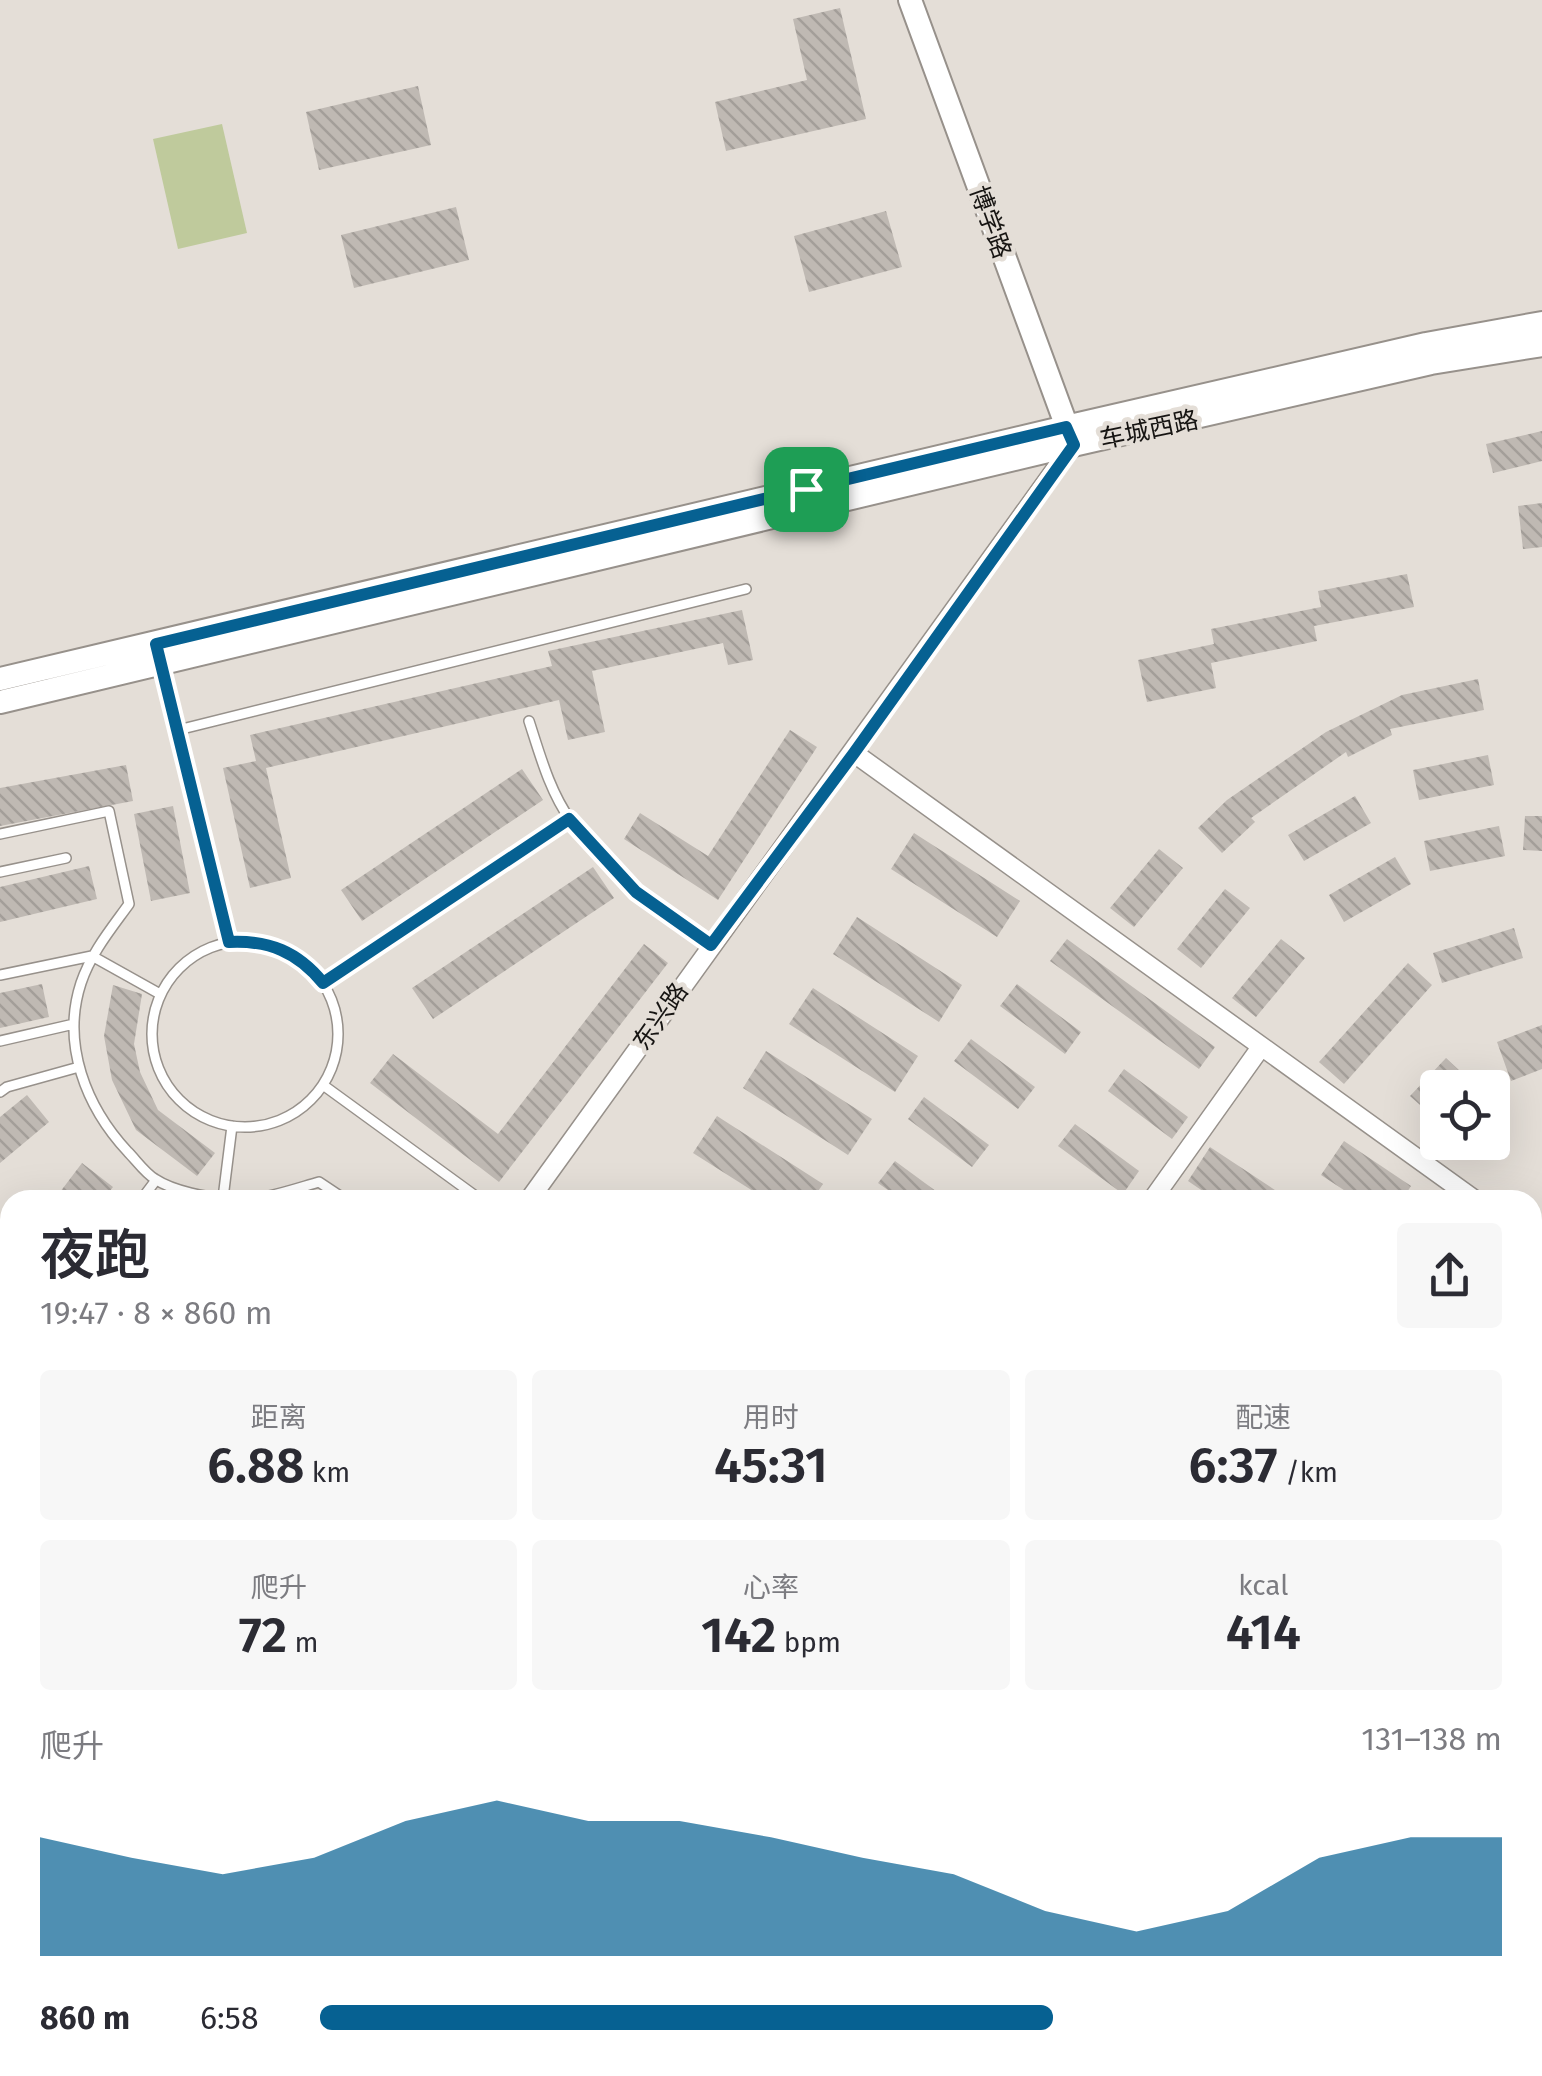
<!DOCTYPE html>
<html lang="zh">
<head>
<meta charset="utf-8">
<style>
  body { margin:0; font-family:"Fira Sans","Noto Sans SC",sans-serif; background:#f7f7f7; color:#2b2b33; height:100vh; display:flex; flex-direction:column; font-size:38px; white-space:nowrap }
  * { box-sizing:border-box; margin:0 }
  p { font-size:32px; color:#7c7c81 }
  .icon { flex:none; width:55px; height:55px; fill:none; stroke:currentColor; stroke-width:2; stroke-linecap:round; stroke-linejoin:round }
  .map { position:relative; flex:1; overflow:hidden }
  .details { position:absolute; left:0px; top:1190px; width:1542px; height:888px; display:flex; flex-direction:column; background:#fff; border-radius:30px 30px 0 0; box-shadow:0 10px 40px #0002 }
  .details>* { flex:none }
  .controls { position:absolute; left:1420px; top:1070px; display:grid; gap:20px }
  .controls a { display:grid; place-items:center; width:90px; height:90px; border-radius:10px; background:#fff; box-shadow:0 10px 40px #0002; font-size:50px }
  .pin { position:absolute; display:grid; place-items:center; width:85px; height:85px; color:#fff; margin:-42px; border-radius:20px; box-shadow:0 5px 15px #0006 }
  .round { display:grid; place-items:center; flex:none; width:105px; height:105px; border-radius:10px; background:#f7f7f7 }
  .summary { display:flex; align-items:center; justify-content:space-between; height:170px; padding:0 40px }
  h1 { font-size:55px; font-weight:600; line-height:75px }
  .figures { display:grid; grid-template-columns:repeat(3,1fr); gap:15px; height:170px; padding:10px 40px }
  .figures div { display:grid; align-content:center; border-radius:10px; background:#f7f7f7; text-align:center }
  .figures b { font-size:50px; font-weight:600 }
  .figures small { font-size:28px; font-weight:400 }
  .figures p { font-size:28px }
  .chart { height:280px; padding:20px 40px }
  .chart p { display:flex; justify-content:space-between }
  .chart svg { width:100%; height:180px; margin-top:10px; fill:#066192; opacity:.7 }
  ul { padding:0 40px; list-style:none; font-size:32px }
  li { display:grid; grid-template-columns:160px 120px 1fr; align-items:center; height:75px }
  li i { height:25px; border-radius:12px; background:#066192 }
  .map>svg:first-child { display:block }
  .built { fill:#dcd0c4 }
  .pitch { fill:#bfca9c }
  .building { fill:url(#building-back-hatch) }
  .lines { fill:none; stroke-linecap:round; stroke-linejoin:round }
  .lane-casing { stroke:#97918b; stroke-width:12 }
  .street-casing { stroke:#97918b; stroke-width:21 }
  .secondary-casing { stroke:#97918b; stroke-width:26 }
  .lane { stroke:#fff; stroke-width:9 }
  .street { stroke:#fff; stroke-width:18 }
  .secondary { stroke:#fff; stroke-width:22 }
  .route-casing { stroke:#fff; stroke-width:20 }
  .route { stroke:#066192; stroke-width:12 }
  .labels { text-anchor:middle; stroke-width:9; stroke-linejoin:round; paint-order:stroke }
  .street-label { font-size:25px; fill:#161412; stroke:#e4ded7 }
</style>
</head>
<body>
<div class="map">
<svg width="1542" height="2076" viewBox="0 0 1542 2076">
  <defs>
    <pattern id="building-back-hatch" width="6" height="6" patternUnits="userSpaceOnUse" patternTransform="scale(2.5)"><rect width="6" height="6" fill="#bfb9b3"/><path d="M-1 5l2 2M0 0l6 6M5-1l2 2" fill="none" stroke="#a39e99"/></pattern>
  </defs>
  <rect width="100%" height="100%" fill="#e4ded7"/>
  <path class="built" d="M1533,1822L1542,1829V2076H1100L1087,2068H1532Z"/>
  <path class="pitch" d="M222,124L247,233L178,249L153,139Z"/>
  <path class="building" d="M840,8L866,119L726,151L715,102L807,80L793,19Z
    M418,86L431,145L319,170L306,112Z
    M456,207L469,260L354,288L341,235Z
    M886,211L902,267L809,292L794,236Z
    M1542,431V461L1493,473L1486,444Z
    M1542,503V547L1523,549L1518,506Z
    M1407,574L1414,607L1314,626L1317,641L1211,663L1216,688L1147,702L1138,660L1214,644L1211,629L1321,607L1318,591Z
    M742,610L753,660L728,665L723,643L592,671L605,732L568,740L559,700L266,768L291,878L250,888L223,768L256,761L250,735L552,666L548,651Z
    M1478,679L1484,710L1390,729L1392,735L1348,757L1346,752L1251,818L1255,822L1222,853L1198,828L1227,800L1326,732L1402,695Z
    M790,730L817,747L718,900L624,839L640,813L708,856Z
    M1488,755L1494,785L1419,800L1413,770Z
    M126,765L133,801L0,826V788Z
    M522,769L543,800L362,921L341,890Z
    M1355,796L1371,823L1304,861L1288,835Z
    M173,806L190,893L151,901L134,814Z
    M1525,816H1542V851L1523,850Z
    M1499,826L1505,856L1430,871L1424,841Z
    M914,833L1020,901L997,937L891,869Z
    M1159,849L1183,868L1134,927L1110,908Z
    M1395,857L1411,884L1344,922L1329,895Z
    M89,866L97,899L0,922V887Z
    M593,867L614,898L433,1019L412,988Z
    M1225,889L1250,908L1201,968L1177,949Z
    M857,917L962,985L939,1022L833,954Z
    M1514,928L1523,958L1442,983L1433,953Z
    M1067,939L1215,1047L1199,1069L1050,961Z
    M1281,939L1305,958L1256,1017L1232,998Z
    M644,944L668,963L499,1182L370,1083L393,1054L498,1134Z
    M1408,963L1432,985L1344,1084L1319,1062Z
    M42,984L49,1017L0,1028V993Z
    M1017,984L1081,1032L1065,1054L1000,1006Z
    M113,985L142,994L134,1044L140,1072L158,1110L215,1153L197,1176L136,1130L112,1080L104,1036Z
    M813,988L918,1056L895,1092L789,1024Z
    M1542,1025V1069L1511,1081L1497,1042Z
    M971,1039L1035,1087L1018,1109L954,1061Z
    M766,1051L872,1119L848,1155L743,1088Z
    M1446,1058L1478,1088H1438V1121L1410,1096Z
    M1124,1069L1188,1117L1172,1139L1108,1091Z
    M27,1095L49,1122L0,1163V1117Z
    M924,1097L989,1145L972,1167L908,1119Z
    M717,1116L823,1184L812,1200H767L693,1153Z
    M1075,1124L1139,1171L1123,1194L1058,1146Z
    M1344,1141L1411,1186L1402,1200H1359L1321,1175Z
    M1210,1147L1290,1200H1216L1188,1181Z
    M895,1161L948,1200H902L878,1183Z
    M82,1163L113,1187L103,1200H54Z"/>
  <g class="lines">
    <defs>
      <path id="lane" d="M161,663L229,942
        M529,721C540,755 550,792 571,821C607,872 659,912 711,945
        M178,730L746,589
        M0,834L109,811L129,904C111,929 91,953 81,983C61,1044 86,1107 128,1152C136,1160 145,1173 155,1179C173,1191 208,1198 229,1199C259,1202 291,1190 319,1182L346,1200
        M0,872L66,858
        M152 1034a93 93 0 1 1 186 0a93 93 0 1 1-186 0Z
        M0,975L92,956L160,994
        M323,983L569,819
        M0,1041L74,1024
        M323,1085L481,1200
        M0,1092L7,1087L79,1067
        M223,1198L232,1126
        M141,1200L156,1180
        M0,1389L10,1378"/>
      <path id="street" d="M854,753L1475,1200
        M529,1200L1073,445
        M1152,1200L1261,1047
        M1532,1241L1542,1248
        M1532,1785L1539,1790L1542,1785
        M0,1919L10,1905
        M923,2076L929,2068"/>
      <path id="secondary" d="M910,0L1071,438
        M0,679L1066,427L1426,344L1542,323
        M0,702L1073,445L1431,363L1542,345
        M0,1457L10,1464
        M0,1503L10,1510
        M787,2068L799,2076
        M841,2068L853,2076"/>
    </defs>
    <use href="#lane" class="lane-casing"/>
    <use href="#street" class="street-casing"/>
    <use href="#secondary" class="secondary-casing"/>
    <use href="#lane" class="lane"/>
    <use href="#street" class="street"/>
    <use href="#secondary" class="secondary"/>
  </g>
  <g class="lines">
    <defs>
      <path id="route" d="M1066,427L1074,445L854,753L711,945L636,892L569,819L323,983C298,952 269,940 229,942L156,644Z"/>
    </defs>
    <use href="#route" class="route-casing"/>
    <use href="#route" class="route"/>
  </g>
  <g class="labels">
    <g class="street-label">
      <text transform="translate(991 222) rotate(70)" y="9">博学路</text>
      <text transform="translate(1149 429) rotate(-12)" y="9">车城西路</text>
      <text transform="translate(660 1016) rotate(-55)" y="9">东兴路</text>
    </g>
  </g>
</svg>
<div class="controls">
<a><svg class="icon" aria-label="locate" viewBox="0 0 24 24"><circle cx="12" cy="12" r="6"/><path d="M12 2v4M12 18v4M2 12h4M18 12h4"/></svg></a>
</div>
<div class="pin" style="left:806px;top:489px;background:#1e9e55"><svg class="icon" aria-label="arrive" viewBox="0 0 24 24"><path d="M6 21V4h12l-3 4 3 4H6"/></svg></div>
<section class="details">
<div class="summary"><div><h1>夜跑</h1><p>19:47 · 8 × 860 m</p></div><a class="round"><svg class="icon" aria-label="share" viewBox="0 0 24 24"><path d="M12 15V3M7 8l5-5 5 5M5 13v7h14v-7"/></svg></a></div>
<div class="figures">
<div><p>距离</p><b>6.88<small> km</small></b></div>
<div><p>用时</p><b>45:31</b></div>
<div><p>配速</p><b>6:37<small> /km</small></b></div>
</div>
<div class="figures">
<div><p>爬升</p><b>72<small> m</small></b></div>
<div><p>心率</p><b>142<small> bpm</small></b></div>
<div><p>kcal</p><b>414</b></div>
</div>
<div class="chart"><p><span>爬升</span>131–138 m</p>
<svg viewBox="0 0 160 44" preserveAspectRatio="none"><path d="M0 44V15L10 20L20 24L30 20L40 11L50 6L60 11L70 11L80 15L90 20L100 24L110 33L120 38L130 33L140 20L150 15L160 15V44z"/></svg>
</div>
<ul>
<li><b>860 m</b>6:58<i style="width:62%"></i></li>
</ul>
</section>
</div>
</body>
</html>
